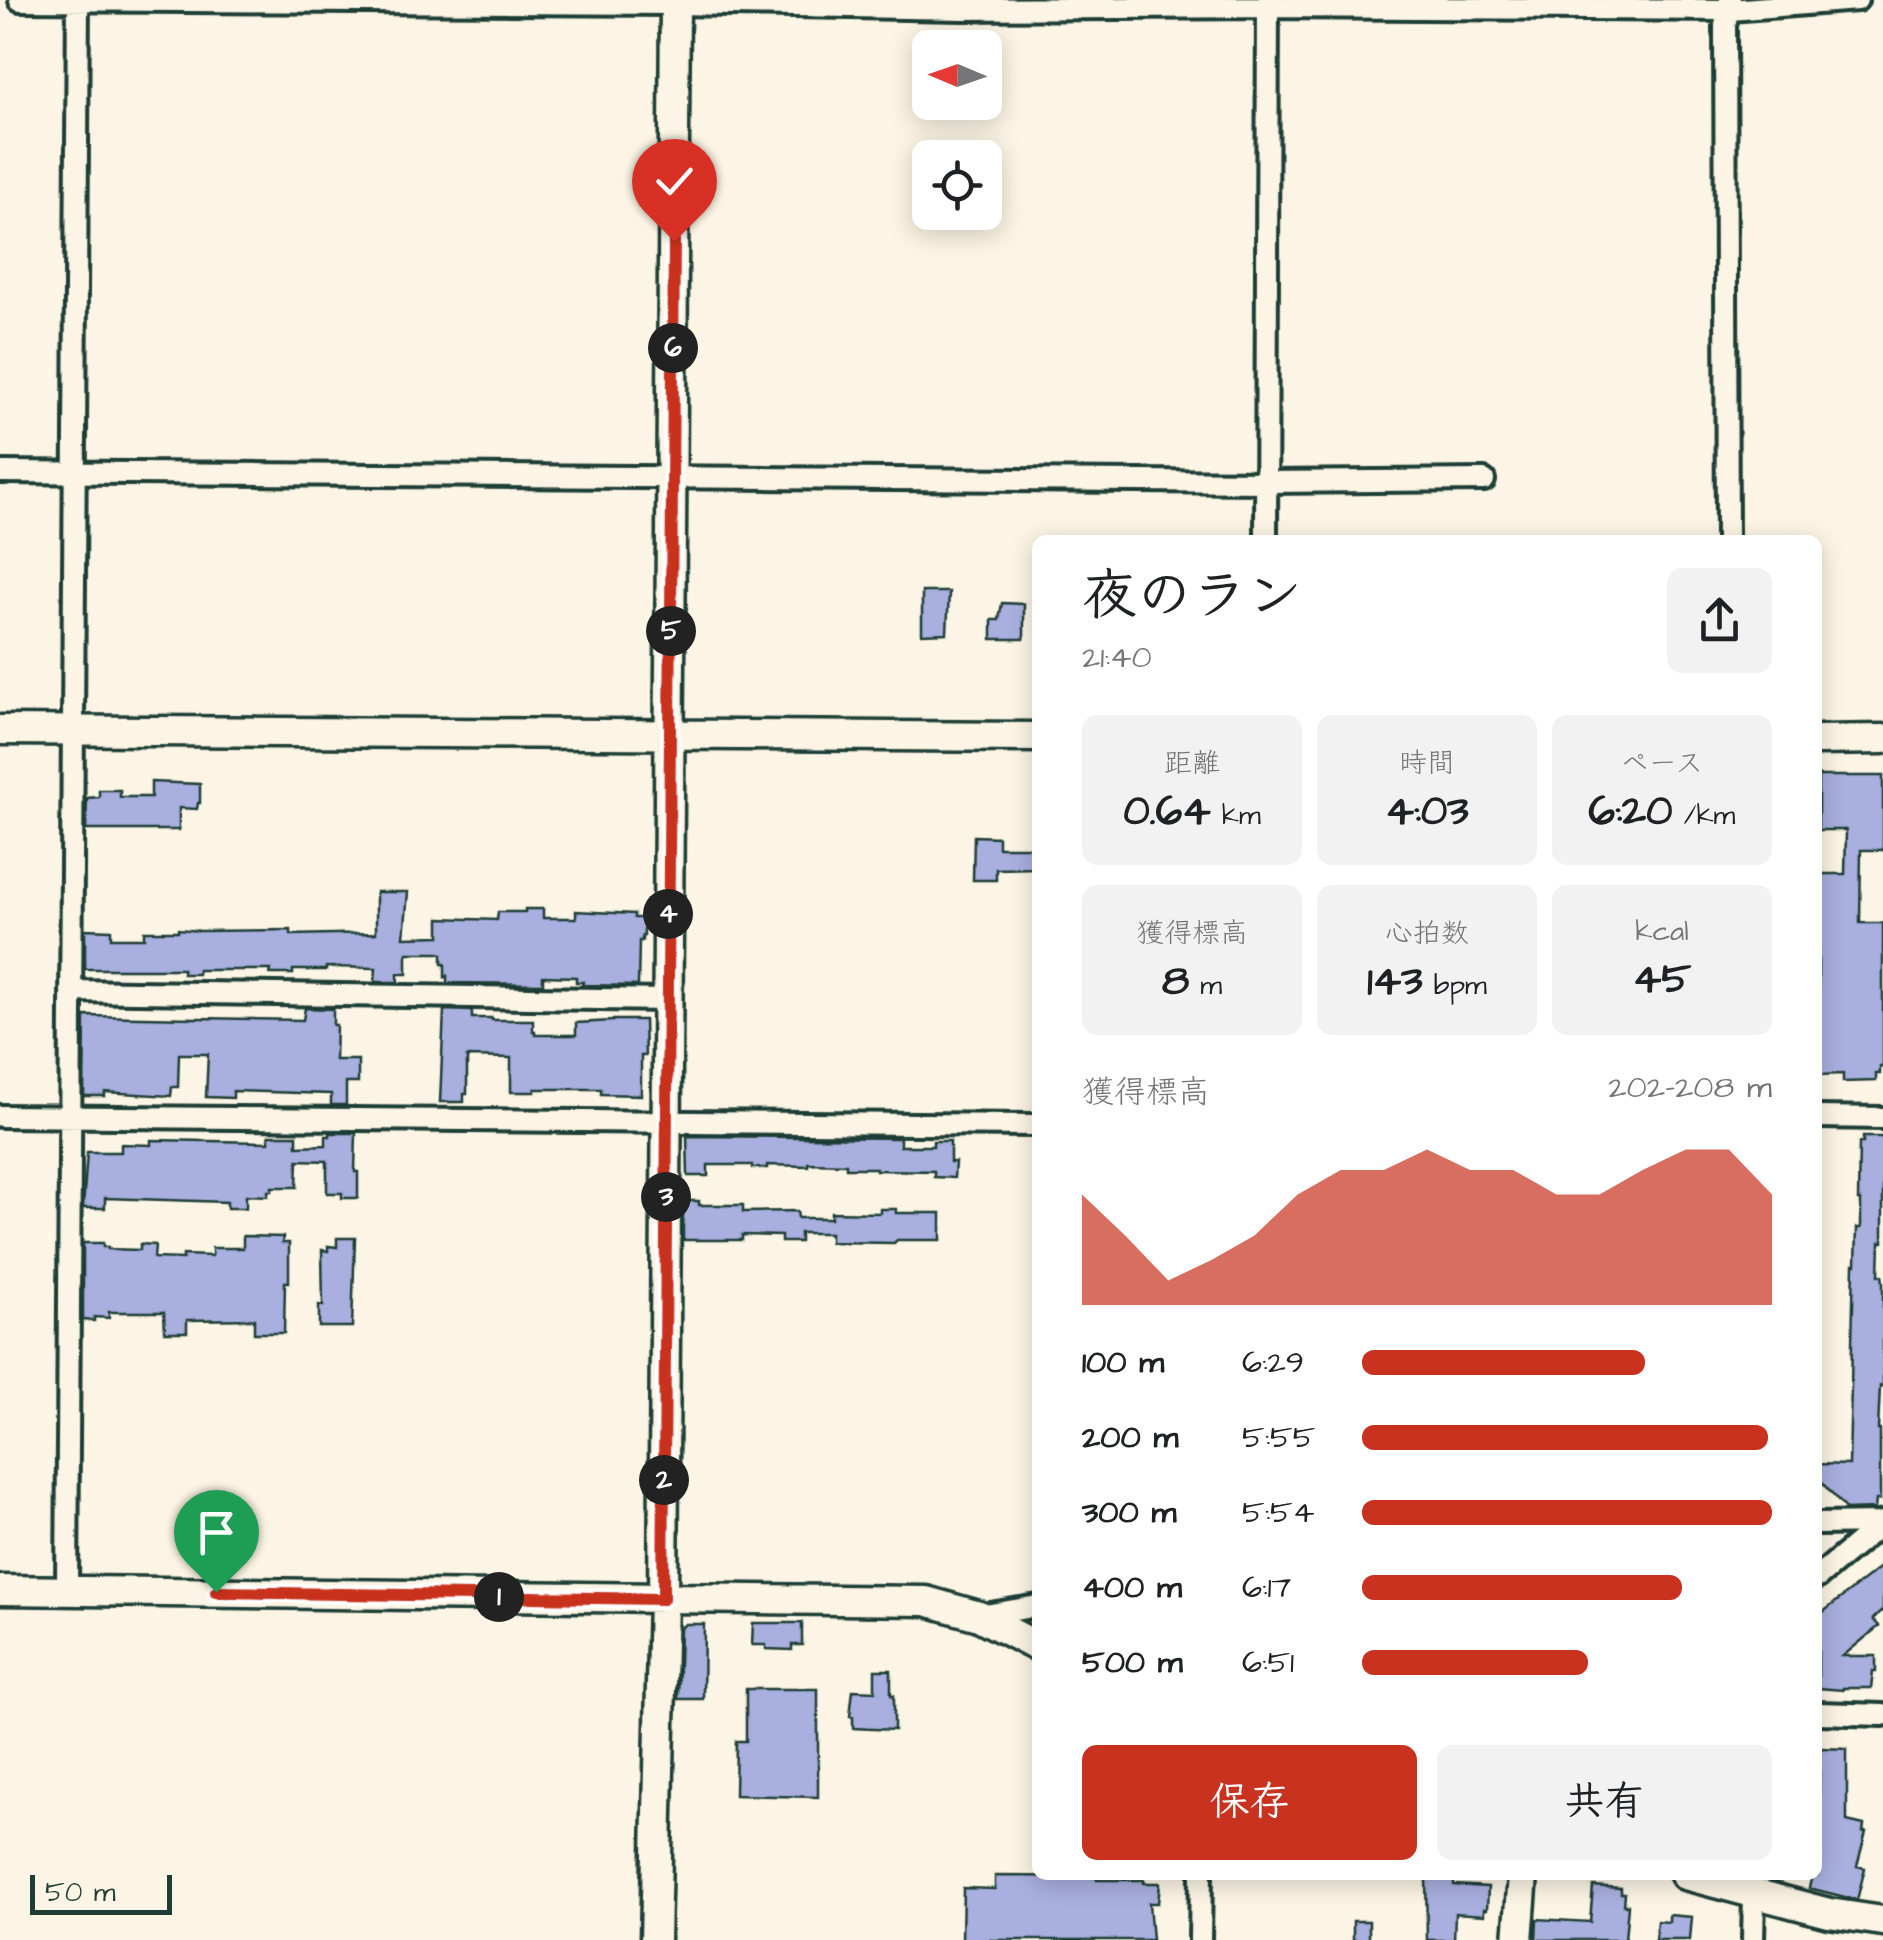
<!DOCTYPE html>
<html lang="ja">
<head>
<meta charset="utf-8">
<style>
  body { margin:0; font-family:"Architects Daughter","Klee One",sans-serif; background:#f2f2f2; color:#202124; height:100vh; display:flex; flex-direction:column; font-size:38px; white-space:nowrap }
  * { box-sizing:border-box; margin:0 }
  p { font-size:32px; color:#757577 }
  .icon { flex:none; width:55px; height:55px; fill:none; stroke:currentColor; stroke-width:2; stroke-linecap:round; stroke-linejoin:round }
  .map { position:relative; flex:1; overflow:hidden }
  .drawer { position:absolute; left:1032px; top:535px; width:790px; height:1345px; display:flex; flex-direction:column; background:#fff; border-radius:15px; box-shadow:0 5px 25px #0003 }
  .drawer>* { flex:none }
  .needle { width:65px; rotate:272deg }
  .controls { position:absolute; left:912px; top:30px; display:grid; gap:20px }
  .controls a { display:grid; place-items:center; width:90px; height:90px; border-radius:15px; background:#fff; box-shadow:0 5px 25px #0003; font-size:50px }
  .scale { position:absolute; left:30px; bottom:25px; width:142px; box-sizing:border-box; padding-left:10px; border:5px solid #1f3d34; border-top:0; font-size:28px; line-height:35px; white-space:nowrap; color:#1f3d34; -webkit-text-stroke:8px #fcf5e5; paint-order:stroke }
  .pin { position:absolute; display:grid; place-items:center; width:85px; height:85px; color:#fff; margin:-102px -42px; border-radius:50% 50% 50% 0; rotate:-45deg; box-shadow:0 0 10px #0007 }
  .pin .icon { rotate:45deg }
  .km { position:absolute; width:50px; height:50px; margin:-25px; border-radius:50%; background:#222; color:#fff; font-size:28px; line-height:50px; text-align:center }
  .round { display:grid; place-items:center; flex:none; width:105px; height:105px; border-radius:15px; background:#f2f2f2 }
  .summary { display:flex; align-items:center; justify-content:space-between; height:170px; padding:0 50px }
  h1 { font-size:55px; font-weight:800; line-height:75px }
  .metrics { display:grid; grid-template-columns:repeat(3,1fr); gap:15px; height:170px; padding:10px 50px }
  .metrics div { display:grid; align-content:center; border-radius:15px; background:#f2f2f2; text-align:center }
  .metrics b { font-size:42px; font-weight:800 }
  .metrics small { font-size:28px; font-weight:400 }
  .metrics p { font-size:28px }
  .chart { height:280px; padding:20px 50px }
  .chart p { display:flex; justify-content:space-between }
  .chart svg { width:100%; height:180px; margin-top:10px; fill:#c8321e; opacity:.7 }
  .primary-button { display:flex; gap:20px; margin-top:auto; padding:20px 50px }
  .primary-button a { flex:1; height:115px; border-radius:15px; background:#c8321e; color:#fff; font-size:40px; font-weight:800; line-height:115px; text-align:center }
  .primary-button a+a { background:#f2f2f2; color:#202124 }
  ul { padding:0 50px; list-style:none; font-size:32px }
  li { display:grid; grid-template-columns:160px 120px 1fr; align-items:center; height:75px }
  li i { height:25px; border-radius:12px; background:#c8321e }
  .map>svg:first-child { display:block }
  .building { fill:#a9afdf; stroke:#1f3d34; stroke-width:2.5 }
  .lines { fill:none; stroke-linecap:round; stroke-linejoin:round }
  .street-casing { stroke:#1f3d34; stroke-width:28 }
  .secondary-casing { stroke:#1f3d34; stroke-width:35 }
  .street { stroke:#fcf5e5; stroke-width:20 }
  .secondary { stroke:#fcf5e5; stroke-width:28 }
  .route-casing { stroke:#fff; stroke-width:20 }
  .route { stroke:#c8321e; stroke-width:12 }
</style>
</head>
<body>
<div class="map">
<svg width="1883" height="1940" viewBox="0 0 1883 1940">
  <rect width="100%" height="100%" fill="#fcf5e5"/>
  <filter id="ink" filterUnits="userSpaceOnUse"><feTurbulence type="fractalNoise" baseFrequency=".01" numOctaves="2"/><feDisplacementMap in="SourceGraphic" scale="20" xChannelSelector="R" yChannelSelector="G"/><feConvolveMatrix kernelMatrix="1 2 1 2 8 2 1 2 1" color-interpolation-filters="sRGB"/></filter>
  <g filter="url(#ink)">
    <path class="building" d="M922,592H949L947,633L922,634Z
      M1002,603L1024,604V639H992V620H999Z
      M1818,776H1883V850H1861L1860,923H1883V1067H1880V1074H1876V1081L1843,1082V1074L1818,1075V874H1845L1846,830H1818Z
      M151,782L200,784V803H198L197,809L179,808V830H86L87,798L99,797V790H120V797H151Z
      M974,836L998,837V847H1038V868L996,869V880H973Z
      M376,892H408L404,937L440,936V918L497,920L498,912H525V909H543V918H576V911L634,914V918H644V936H642V941H639L638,986L582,985L583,982H576V977L543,976V984L447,983V976L445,977V964H442V954L439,953H407V974H398V982H375L376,968L326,967V970H293V974H270L271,970H198V974H183V969H85V929L111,930V938H144V931H178V929L201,931L291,930V935L376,933Z
      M305,1008L333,1009V1025H336L335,1060H358V1083H346V1105H331V1094L233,1091V1098L206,1097L208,1054H179L178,1087H172L171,1096L105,1092V1096H84L85,1016L303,1020Z
      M444,1010L472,1011V1018H492V1020H533V1031H535V1035H576V1023L613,1021V1020H644L645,1056H641V1095L601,1094V1089H535V1092H511V1058L467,1057V1094H464V1102H440Z
      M330,1133H356L355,1172H358V1198H342V1193H327V1161L298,1160L297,1187H272V1191H268V1196L246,1195V1208H227V1202L105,1198V1208H83L87,1152H121V1144L151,1145V1140L269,1142V1135H297V1146L326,1145V1136H330Z
      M687,1136L900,1138V1146H933V1141H950V1162H955L954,1178L934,1177V1171L876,1170V1168H846V1164L808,1163V1166L767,1165V1168H752V1165H708V1176H688Z
      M1863,1137H1882L1883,1141V1242H1880L1879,1275H1882L1883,1282V1386H1880L1878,1430H1880V1500H1876L1875,1509L1846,1510L1818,1478V1464L1849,1465L1854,1264H1856L1857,1228H1861V1200H1858L1859,1143H1863Z
      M683,1201H699V1205H743V1212L797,1211L798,1218H831V1212L880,1213V1209H896V1213H941V1240H897L894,1243L830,1242V1233H800V1242H781V1236L742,1235V1240H683Z
      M243,1236L283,1237L282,1243H289V1282H285L284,1333H254V1319L187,1320V1332H165L164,1312H109V1318L94,1317V1321L83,1320V1243H103V1247H108V1249L140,1250V1244L155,1245L154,1258L183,1259V1255L212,1256V1248H243Z
      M337,1238H355L352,1327H319V1305L323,1306L322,1250L328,1251V1246L337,1247Z
      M1883,1565V1610L1873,1619L1879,1626L1843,1656H1876V1671H1873L1871,1688H1843V1690L1818,1688V1616Z
      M753,1623H802V1645H792V1650L766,1649V1645H752Z
      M685,1624H704L703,1699H678L680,1629Z
      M875,1670H891V1695H894V1730L853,1728V1717L850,1716L853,1690L875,1691Z
      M746,1689H818V1797L735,1795L736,1741H746Z
      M1820,1748L1847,1749V1821L1864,1825L1863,1832H1866L1857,1866L1865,1868L1857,1900L1809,1888L1812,1875H1818Z
      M1426,1875H1454V1885L1488,1887L1487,1909H1484V1915L1455,1913L1454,1940H1427Z
      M995,1876L1097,1877V1880H1144V1883H1160L1158,1903H1149L1152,1940H962L963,1888L995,1889Z
      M1593,1886L1621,1888V1893H1625L1624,1905H1628L1625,1940H1536L1537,1919L1590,1922Z
      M1669,1915L1692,1917L1690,1940H1655L1657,1921L1669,1922Z
      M1353,1921H1369V1940H1353Z"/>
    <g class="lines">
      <defs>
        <path id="street" d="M20,0L675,4L963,9L1267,7L1730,10L1857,0
          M0,472L1267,482L1484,480
          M1266,540L1268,0
          M1727,540L1725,26L1730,0
          M71,991L667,1000
          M0,1116L1038,1125
          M1818,1117L1883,1118
          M1818,1524L1882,1523
          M1818,1577L1883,1522
          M67,1590L78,0
          M979,1616L1038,1606
          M1818,1713L1883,1715
          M1200,1940L1201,1875
          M1753,1940L1754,1894"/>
        <path id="secondary" d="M0,730L1038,737
          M1818,740L1883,739
          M0,1590L926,1601L979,1616L1038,1647
          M1685,1875L1829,1913L1883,1921
          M655,1940L663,1599L675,0
          M1518,1940L1523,1875"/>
      </defs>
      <use href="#street" class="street-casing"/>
      <use href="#secondary" class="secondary-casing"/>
      <use href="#street" class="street"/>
      <use href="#secondary" class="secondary"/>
    </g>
  </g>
  <g class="lines" filter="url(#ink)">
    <defs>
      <path id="route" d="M216,1592L663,1599L674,241"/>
    </defs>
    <use href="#route" class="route-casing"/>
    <use href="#route" class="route"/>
  </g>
</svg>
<div class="controls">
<a><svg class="needle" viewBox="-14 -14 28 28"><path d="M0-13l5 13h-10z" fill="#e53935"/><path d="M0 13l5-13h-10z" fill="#757577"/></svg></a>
<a><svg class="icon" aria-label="locate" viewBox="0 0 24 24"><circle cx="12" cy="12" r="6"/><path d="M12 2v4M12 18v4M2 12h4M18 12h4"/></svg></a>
</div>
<div class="scale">50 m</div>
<div class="pin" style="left:216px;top:1592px;background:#1e9e55"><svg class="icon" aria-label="arrive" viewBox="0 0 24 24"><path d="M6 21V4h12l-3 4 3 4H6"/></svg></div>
<div class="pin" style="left:674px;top:241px;background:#d93025"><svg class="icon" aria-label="check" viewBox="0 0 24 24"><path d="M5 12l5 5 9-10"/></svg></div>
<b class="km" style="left:499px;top:1597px">1</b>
<b class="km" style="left:664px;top:1480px">2</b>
<b class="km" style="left:666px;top:1197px">3</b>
<b class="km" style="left:668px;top:914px">4</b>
<b class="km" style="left:671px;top:631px">5</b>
<b class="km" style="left:673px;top:348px">6</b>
<section class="drawer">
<div class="summary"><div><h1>夜のラン</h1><p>21:40</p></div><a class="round"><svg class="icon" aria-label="share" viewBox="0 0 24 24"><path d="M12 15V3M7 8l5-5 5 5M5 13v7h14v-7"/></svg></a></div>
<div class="metrics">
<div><p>距離</p><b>0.64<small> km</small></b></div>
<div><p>時間</p><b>4:03</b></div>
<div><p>ペース</p><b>6:20<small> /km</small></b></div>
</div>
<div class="metrics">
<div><p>獲得標高</p><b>8<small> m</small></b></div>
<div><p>心拍数</p><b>143<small> bpm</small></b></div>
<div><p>kcal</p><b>45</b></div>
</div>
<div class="chart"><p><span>獲得標高</span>202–208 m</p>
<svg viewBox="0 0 160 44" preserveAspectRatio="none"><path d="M0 44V17L10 27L20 38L30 33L40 27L50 17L60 11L70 11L80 6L90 11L100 11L110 17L120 17L130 11L140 6L150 6L160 17V44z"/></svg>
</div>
<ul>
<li><b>100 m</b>6:29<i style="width:69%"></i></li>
<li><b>200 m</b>5:55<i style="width:99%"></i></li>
<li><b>300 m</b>5:54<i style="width:100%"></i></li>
<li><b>400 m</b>6:17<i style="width:78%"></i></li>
<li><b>500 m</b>6:51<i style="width:55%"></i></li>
</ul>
<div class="primary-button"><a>保存</a><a>共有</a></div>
</section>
</div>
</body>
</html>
